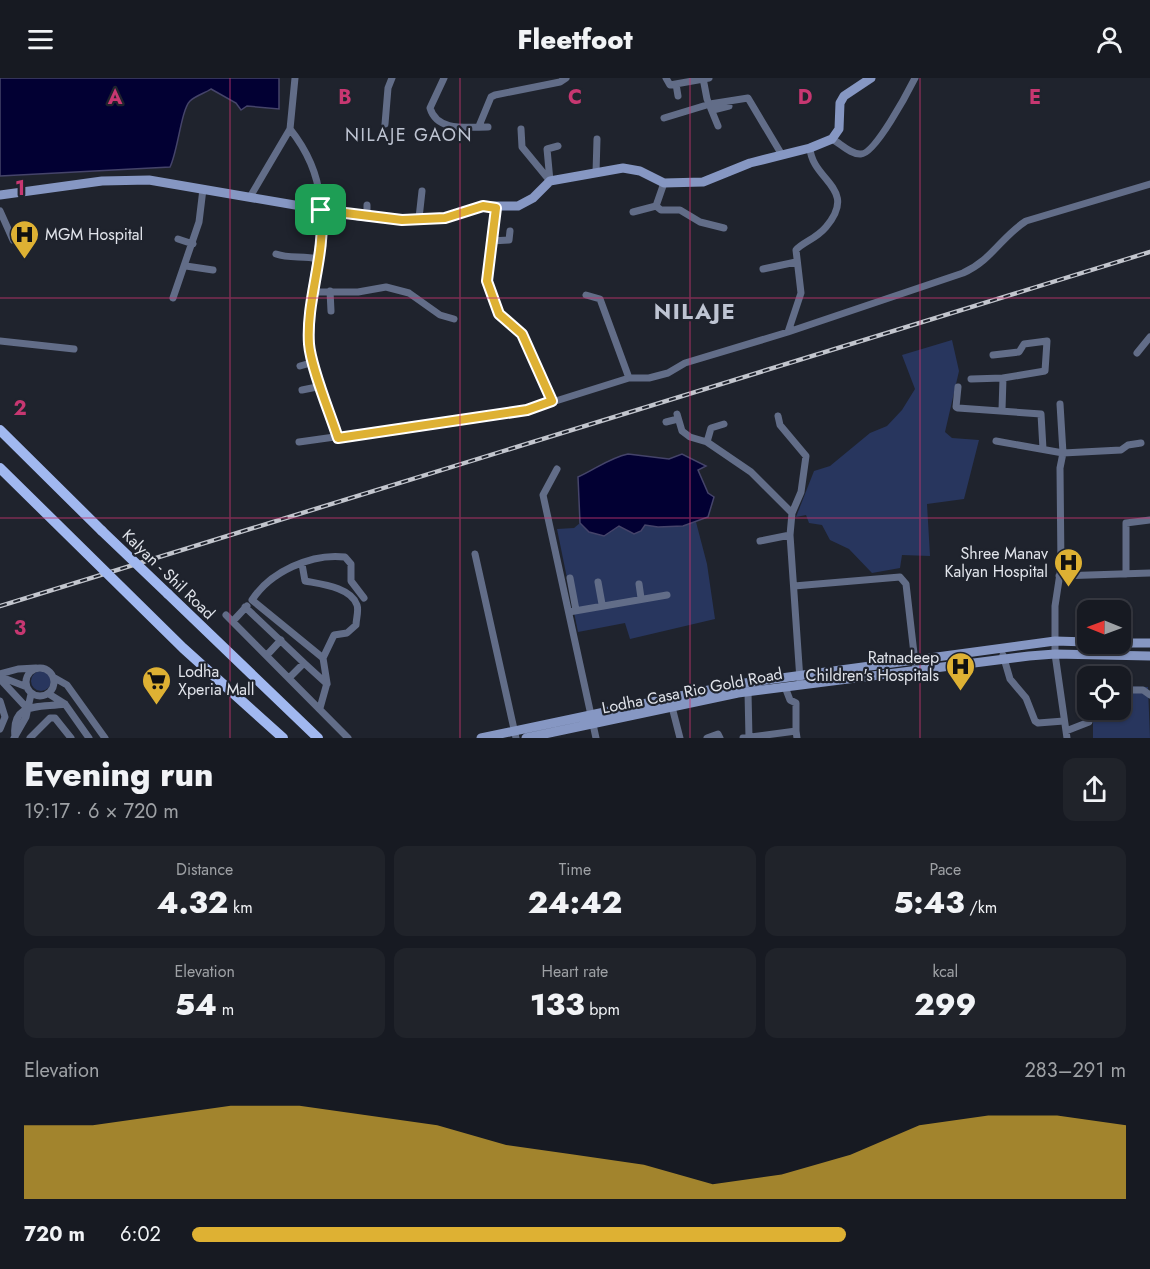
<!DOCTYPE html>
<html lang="en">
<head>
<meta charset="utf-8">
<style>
  body { margin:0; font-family:Jost,sans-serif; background:#20232a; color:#f1f3f6; height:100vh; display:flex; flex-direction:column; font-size:22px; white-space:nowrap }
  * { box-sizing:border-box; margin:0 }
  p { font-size:20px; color:#9ea1a5 }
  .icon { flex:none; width:33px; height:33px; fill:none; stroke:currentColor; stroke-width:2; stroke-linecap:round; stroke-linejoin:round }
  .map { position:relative; height:660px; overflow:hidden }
  .side { display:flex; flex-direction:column; background:#171a22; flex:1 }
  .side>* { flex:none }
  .needle { width:39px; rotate:271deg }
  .controls { position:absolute; left:1077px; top:522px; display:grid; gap:12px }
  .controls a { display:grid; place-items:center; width:54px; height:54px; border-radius:12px; background:#171a22; box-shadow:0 2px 4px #0004,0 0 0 2px #363840; font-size:30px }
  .pin { position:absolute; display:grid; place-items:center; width:51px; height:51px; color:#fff; margin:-26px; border-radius:12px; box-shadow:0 3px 9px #0006 }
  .round { display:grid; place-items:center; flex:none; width:63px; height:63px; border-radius:12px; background:#20232a }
  .headline { display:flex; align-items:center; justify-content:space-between; height:102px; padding:0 24px }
  h1 { font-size:33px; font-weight:800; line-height:45px }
  .metrics { display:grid; grid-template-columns:repeat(3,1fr); gap:9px; height:102px; padding:6px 24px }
  .metrics div { display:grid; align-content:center; border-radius:12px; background:#20232a; text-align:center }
  .metrics b { font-size:30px; font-weight:800 }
  .metrics small { font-size:16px; font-weight:400 }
  .metrics p { font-size:16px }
  .chart { height:168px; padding:12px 24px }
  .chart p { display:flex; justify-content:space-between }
  .chart svg { width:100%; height:108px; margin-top:6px; fill:#deb133; opacity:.7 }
  ul { padding:0 24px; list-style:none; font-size:20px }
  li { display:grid; grid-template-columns:96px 72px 1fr; align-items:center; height:45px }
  li i { height:15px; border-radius:8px; background:#deb133 }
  header { display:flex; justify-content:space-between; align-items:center; height:78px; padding:0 24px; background:#171a22; font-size:27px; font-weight:800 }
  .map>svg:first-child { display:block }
  .green { fill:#28365e }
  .water { fill:#020033; stroke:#45446a; stroke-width:1.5 }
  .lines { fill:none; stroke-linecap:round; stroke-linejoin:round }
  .street { stroke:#626d88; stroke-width:7 }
  .secondary { stroke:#8697c3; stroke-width:9 }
  .primary { stroke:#a1b8f0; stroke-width:10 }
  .rail-casing { stroke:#c2c5cd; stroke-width:4.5 }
  .rail { stroke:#1f232d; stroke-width:2; stroke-dasharray:7; stroke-linecap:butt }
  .primary-bridge { stroke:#a1b8f0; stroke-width:10 }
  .route-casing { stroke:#fff; stroke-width:12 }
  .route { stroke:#deb133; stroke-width:8 }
  .grid { fill:none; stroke:#c73771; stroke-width:1.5; stroke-opacity:0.55 }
  .labels { text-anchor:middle; stroke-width:4.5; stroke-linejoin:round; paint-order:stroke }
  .poi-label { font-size:16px; fill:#e1e4eb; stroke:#1f232d; text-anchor:start }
  .street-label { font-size:16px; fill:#e1e4eb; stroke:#1f232d }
  .neighbourhood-label { font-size:18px; letter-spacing:1.5px; fill:#bec4d2; stroke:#1f232d }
  .district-label { font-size:22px; font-weight:bold; letter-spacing:1.5px; fill:#bec4d2; stroke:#1f232d }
  .grid-label { font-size:20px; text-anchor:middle; font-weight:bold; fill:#c73771; stroke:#1f232d; stroke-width:4.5; stroke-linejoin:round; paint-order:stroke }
</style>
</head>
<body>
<header><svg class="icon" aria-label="menu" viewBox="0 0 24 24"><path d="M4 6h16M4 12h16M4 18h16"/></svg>Fleetfoot<svg class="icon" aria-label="person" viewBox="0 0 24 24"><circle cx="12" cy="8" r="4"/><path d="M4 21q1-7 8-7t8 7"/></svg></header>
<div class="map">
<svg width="1150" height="660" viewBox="0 0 1150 660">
  <rect width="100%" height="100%" fill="#1f232d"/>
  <path class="green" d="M952,262L959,293L945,354L952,360L979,362L964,421L927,426L930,478L902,477L900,490L872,495L849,471L830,462L822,447L809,445L806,437L796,439L814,393L830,388L870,355L887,348L902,332L915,311L902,277Z
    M696,444L707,486L715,541L630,561L625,545L578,554L557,451L574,450L580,445L589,454L604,457L619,448L634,456L644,447L669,449Z
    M31 603a10 10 0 1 1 20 0a10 10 0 1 1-20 0Z
    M1121,608L1148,609L1150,660H1093V632H1120Z"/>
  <path class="water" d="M0,0H279V31L247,28L241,32L236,25L211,11C205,15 195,18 190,23C181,32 178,73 170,89L0,98Z
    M628,376L669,381L682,376L706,388L698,392L708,415L714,419L708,439L683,448L658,449L645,447L641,453L634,456L619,448L604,458L589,454L580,445L578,399C596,391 609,380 628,376Z"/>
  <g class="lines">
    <path class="street" d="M444,0L430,30C437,54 467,49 488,49
      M666,0L670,7L709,0
      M703,0L707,21L718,48
      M676,6L678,18
      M713,32L729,28
      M664,40L710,26L748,20L782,77
      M385,46L388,10L392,0
      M479,48L491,19L495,17L560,4L566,0
      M290,51C351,128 301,188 310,268C312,294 329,333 338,360
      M521,51L522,69L550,103
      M832,61C840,65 851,77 861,76C875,76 908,14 915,0
      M596,95L597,61
      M550,103L547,71L558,68
      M250,119L290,51L295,0
      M656,128L661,132H680L700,144L724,150
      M496,130L487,203L499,236L522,256L552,323
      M0,133L13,162
      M633,134L656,128L664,105
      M367,139V127
      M419,140L422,113
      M178,161L193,166
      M491,163L509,162L510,153
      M276,176C290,181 303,177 318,181
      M186,188L213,192
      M763,191L796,184
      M330,213L331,233
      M313,214H358L386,209L409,215L440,237L454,241
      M586,217L600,221L629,300
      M173,220L199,144L203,111
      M788,254L801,215L796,172C803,164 816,161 826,149C859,110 812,103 810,70
      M0,263L74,271
      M1137,275L1150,259
      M993,277L1019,274L1024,266L1047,263L1045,293L1003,300L1002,332
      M300,288L314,284
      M971,301L1003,300
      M958,309L956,329L958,330L1041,336L1043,371
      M302,312L322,308
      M1060,326L1063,375L1060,390L1061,489L1055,528V576L1067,660
      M677,336L682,353L690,359L707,364L751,394L792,435L790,457L800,602
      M778,338L780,347L806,378L801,414L792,435
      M666,344L678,341
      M996,363L1063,375L1121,372L1128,367L1141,365
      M299,364L527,332L629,300H649L668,295L685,285L788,254L963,195C992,182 1001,159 1026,143L1150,106
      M707,364L711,350L724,346
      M557,391L543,417L596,660
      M760,463L790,457
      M475,476L516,660
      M302,486L305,503C320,506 351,509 357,527C359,533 356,541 356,547L347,555L334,557L323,580
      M1126,496V445L1150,442
      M1059,498L1150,495
      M570,500L576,532
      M598,504L602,526
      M639,506L641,520
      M794,508L900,499L906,506L916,593
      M245,529L304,585
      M569,534L667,517
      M226,537L348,660
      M233,543L247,528
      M267,577L281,562
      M1003,577L1010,601L1026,620L1035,643L1038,645L1064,643
      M323,580L252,522C270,494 311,475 345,479L351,486V503L364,520
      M26 604a14 14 0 1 1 28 0a14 14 0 1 1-28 0Z
      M0,596L18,591L36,590
      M1,599L27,609
      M53,599L67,607L105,660
      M290,599L304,585L327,606
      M0,601L26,629
      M785,609L790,622L796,625V653
      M1120,612H1143L1150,617
      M748,614L749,660
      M49,616L65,626L89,660
      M0,623L5,639L0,651
      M672,629L680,660
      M320,630L327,605L323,580
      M1066,653L1089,644L1090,632
      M15,659C11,623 39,630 65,626
      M14,660L26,639L31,616
      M30,660L50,640H55L71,660
      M707,660L718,656L720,660
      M743,660L796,653L797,660"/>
    <path class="secondary" d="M0,117L102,103L149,102L359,138L402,142L445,140L483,128H518L533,120L550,103L623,90L640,93L664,105L703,104L750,85L810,70L832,61L839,51L840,25L844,18L871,0
      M1120,565H1150
      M481,660L737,606L1055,563L1088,564
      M526,660L738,615L1029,578L1055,576L1150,578"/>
    <path class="primary" d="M0,352L102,453
      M168,516L318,660"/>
    <defs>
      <path id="rail" d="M0,528L1150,174"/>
    </defs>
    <use href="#rail" class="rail-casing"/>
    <use href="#rail" class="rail"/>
    <path class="primary-bridge" d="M0,390L183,570L283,660
      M102,453L168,516"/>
  </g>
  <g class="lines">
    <defs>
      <path id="route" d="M483,128L496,130L487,203L499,236L522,256L552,323L527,332L338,360C330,335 311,290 309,266C306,221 326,177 321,132L402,142L445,140Z"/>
    </defs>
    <use href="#route" class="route-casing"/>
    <use href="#route" class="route"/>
  </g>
  <path class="grid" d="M230,0V660M460,0V660M690,0V660M920,0V660M0,220H1150M0,440H1150"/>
  <defs>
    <symbol id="hospital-pin" viewBox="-11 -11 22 30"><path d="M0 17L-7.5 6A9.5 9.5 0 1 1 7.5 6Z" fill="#deb133" stroke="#1f232d"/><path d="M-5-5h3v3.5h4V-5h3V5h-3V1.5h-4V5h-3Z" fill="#111"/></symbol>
    <symbol id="supermarket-pin" viewBox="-11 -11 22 30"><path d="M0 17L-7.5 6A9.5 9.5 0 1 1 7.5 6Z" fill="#deb133" stroke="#1f232d"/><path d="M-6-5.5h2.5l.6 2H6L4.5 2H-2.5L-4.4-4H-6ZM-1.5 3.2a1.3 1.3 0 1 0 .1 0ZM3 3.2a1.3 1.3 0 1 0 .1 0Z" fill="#111"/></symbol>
  </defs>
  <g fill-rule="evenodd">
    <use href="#hospital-pin" x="8" y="140" width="33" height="45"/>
    <use href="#hospital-pin" x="1052" y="468" width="33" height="45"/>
    <use href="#hospital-pin" x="944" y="572" width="33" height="45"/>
    <use href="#supermarket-pin" x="140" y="586" width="33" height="45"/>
  </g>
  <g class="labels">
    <g class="poi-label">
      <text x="45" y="162">MGM Hospital</text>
      <text x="1048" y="481" text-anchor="end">Shree Manav<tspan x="1048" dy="18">Kalyan Hospital</tspan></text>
      <text x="939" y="585" text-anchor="end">Ratnadeep<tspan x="939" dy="18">Children's Hospitals</tspan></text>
      <text x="178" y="599">Lodha<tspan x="178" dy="18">Xperia Mall</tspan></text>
    </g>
    <g class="street-label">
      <text transform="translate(169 496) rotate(44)" y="6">Kalyan - Shil Road</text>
      <text transform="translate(692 612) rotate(-11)" y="6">Lodha Casa Rio Gold Road</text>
    </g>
    <g class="neighbourhood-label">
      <text x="409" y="63">NILAJE GAON</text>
    </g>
    <g class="district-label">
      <text x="695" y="241">NILAJE</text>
    </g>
  </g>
  <g class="grid-label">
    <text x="115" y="26">A</text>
    <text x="345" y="26">B</text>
    <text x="575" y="26">C</text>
    <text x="805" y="26">D</text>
    <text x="1035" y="26">E</text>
    <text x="20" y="117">1</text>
    <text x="20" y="337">2</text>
    <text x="20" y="557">3</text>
  </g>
</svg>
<div class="controls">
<a><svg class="needle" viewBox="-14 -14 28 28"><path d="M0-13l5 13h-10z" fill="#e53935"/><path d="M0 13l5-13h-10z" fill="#9ea1a5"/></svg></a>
<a><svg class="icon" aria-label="locate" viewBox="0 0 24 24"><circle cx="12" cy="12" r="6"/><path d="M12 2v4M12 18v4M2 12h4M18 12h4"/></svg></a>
</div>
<div class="pin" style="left:321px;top:132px;background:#1e9e55"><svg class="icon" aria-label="arrive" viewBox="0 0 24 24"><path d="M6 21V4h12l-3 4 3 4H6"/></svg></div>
</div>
<section class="side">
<div class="headline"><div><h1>Evening run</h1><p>19:17 · 6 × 720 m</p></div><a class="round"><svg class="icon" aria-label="share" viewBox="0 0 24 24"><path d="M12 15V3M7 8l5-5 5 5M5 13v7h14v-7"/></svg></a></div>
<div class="metrics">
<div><p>Distance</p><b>4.32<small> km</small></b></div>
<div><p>Time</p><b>24:42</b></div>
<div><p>Pace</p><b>5:43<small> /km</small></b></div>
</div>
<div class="metrics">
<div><p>Elevation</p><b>54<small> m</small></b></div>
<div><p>Heart rate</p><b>133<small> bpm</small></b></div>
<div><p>kcal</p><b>299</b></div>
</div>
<div class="chart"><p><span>Elevation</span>283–291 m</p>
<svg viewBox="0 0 160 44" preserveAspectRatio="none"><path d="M0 44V14L10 14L20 10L30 6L40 6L50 10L60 14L70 22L80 26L90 30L100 38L110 34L120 26L130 14L140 10L150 10L160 14V44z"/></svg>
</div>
<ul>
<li><b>720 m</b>6:02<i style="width:70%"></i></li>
</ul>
</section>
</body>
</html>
